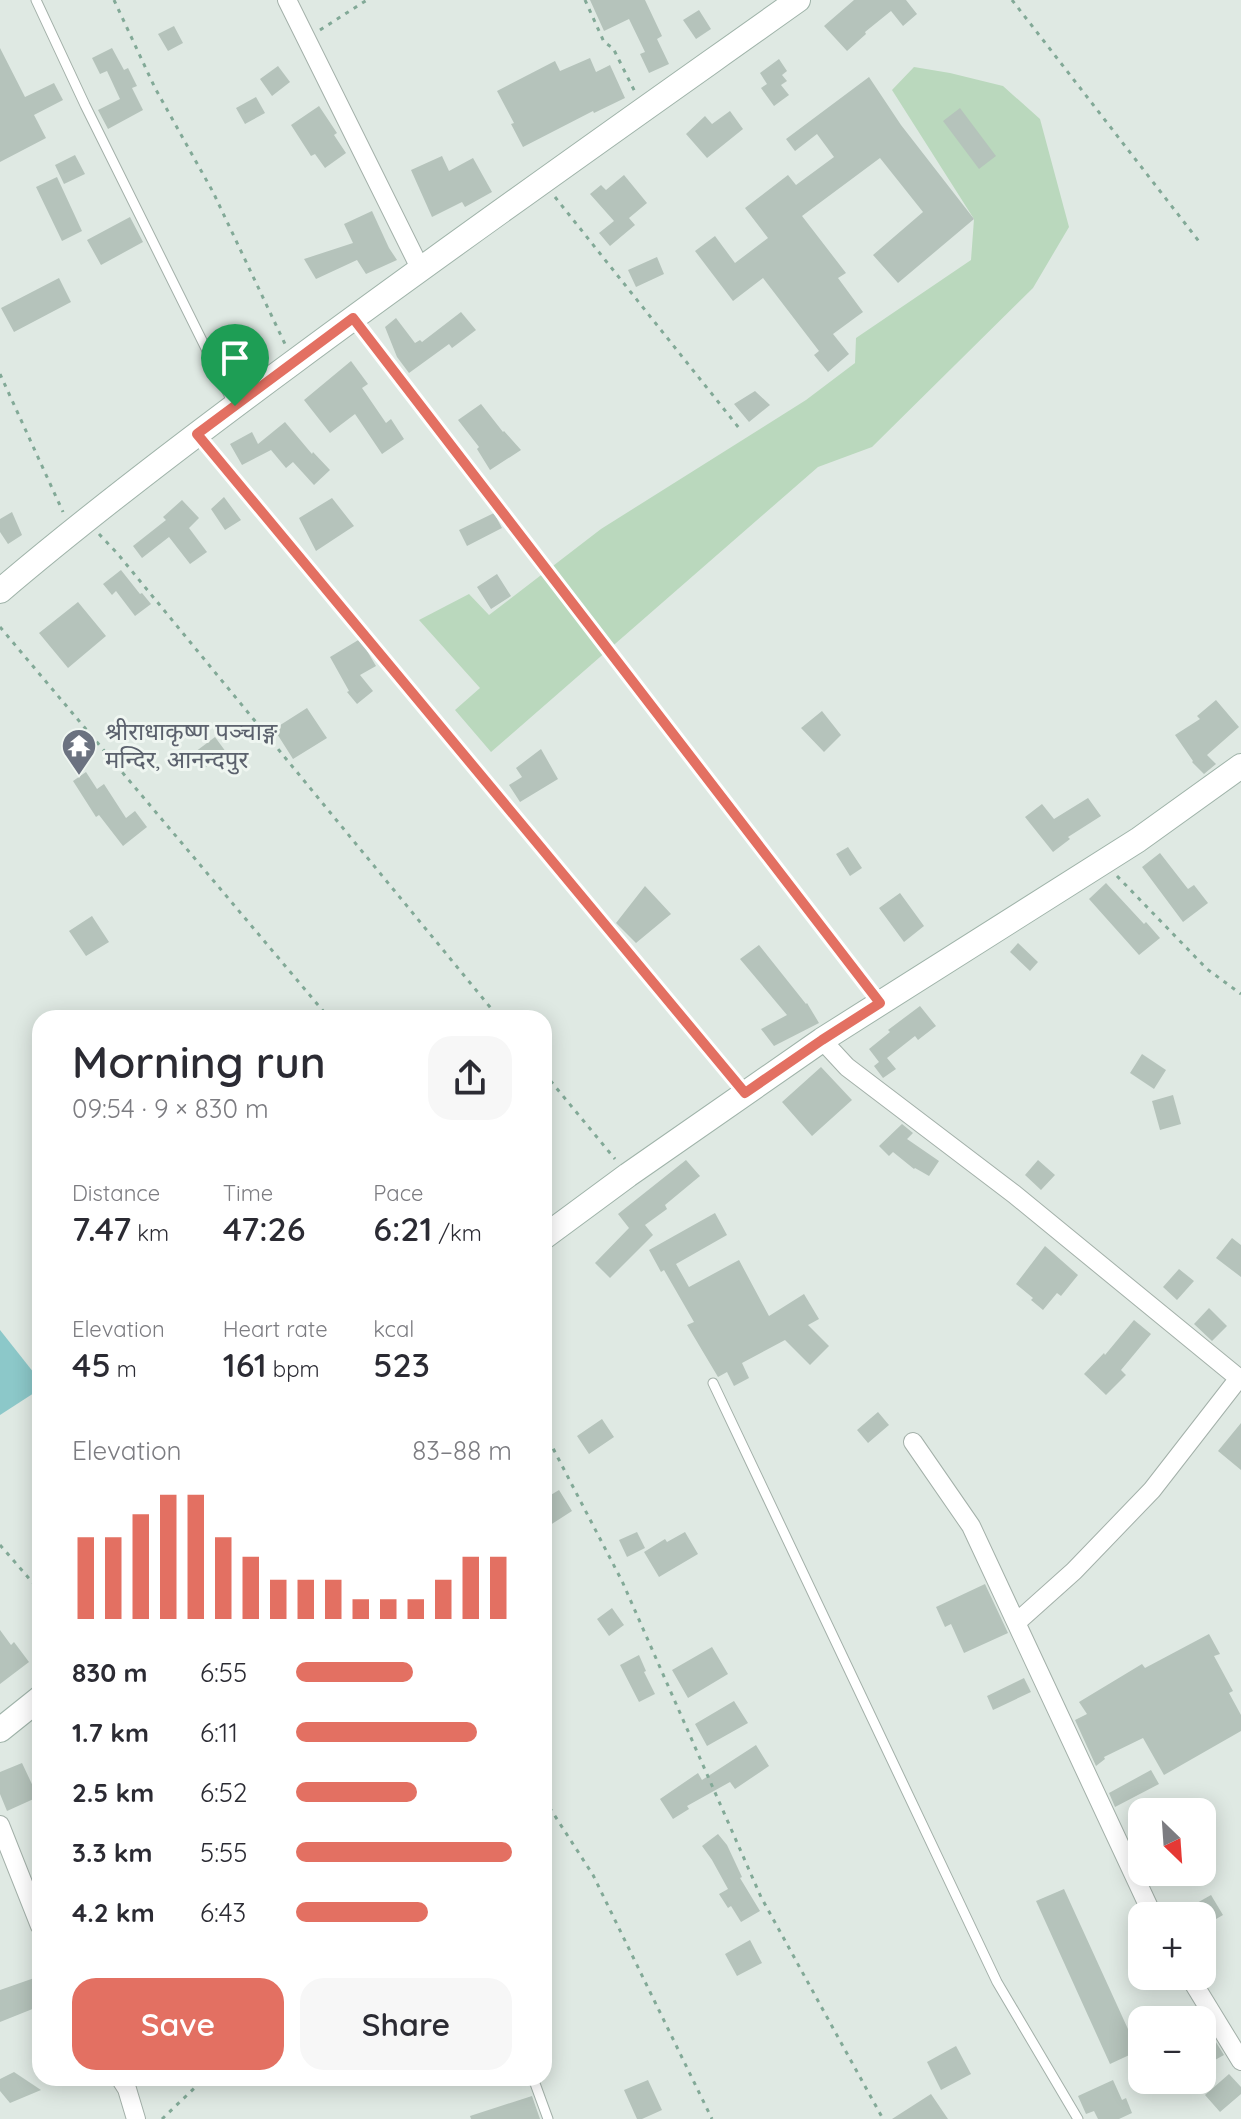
<!DOCTYPE html>
<html lang="en">
<head>
<meta charset="utf-8">
<style>
  body { margin:0; font-family:Quicksand,"Noto Sans Devanagari",sans-serif; background:#f7f7f7; color:#2b2b33; height:100vh; display:flex; flex-direction:column; font-size:30px; white-space:nowrap }
  * { box-sizing:border-box; margin:0 }
  p { font-size:26px; color:#7c7c81 }
  .icon { flex:none; width:44px; height:44px; fill:none; stroke:currentColor; stroke-width:2; stroke-linecap:round; stroke-linejoin:round }
  .map { position:relative; flex:1; overflow:hidden }
  .drawer { position:absolute; left:32px; top:1010px; width:520px; height:1076px; display:flex; flex-direction:column; background:#fff; border-radius:24px; box-shadow:0 4px 20px #0003 }
  .drawer>* { flex:none }
  .needle { width:52px; rotate:155deg }
  .fabs { position:absolute; left:1128px; top:1798px; display:grid; gap:16px }
  .fabs a { display:grid; place-items:center; width:88px; height:88px; border-radius:16px; background:#fff; box-shadow:0 4px 20px #0003; font-size:40px }
  .pin { position:absolute; display:grid; place-items:center; width:68px; height:68px; color:#fff; margin:-82px -34px; border-radius:50% 50% 50% 0; rotate:-45deg; box-shadow:0 0 8px #0007 }
  .pin .icon { rotate:45deg }
  .round { display:grid; place-items:center; flex:none; width:84px; height:84px; border-radius:24px; background:#f7f7f7 }
  .overview { display:flex; align-items:center; justify-content:space-between; height:136px; padding:0 40px }
  h1 { font-size:44px; font-weight:600; line-height:60px }
  .stats { display:grid; grid-template-columns:repeat(3,1fr); gap:12px; height:136px; padding:8px 40px }
  .stats div { display:grid; align-content:center }
  .stats b { font-size:34px; font-weight:600 }
  .stats small { font-size:22px; font-weight:400 }
  .stats p { font-size:22px }
  .chart { height:224px; padding:16px 40px }
  .chart p { display:flex; justify-content:space-between }
  .chart svg { width:100%; height:144px; margin-top:8px; stroke:#e37062; stroke-width:6 }
  .primary-button { display:flex; gap:16px; margin-top:auto; padding:16px 40px }
  .primary-button a { flex:1; height:92px; border-radius:24px; background:#e37062; color:#fff; font-size:32px; font-weight:600; line-height:92px; text-align:center }
  .primary-button a+a { background:#f7f7f7; color:#2b2b33 }
  ul { padding:0 40px; list-style:none; font-size:26px }
  li { display:grid; grid-template-columns:128px 96px 1fr; align-items:center; height:60px }
  li i { height:20px; border-radius:10px; background:#e37062 }
  .map>svg:first-child { display:block }
  .green { fill:#bad8bd }
  .water { fill:#8cc8c9 }
  .building { fill:#b5c3bb }
  .lines { fill:none; stroke-linecap:round; stroke-linejoin:round }
  .lane-casing { stroke:#a3b0a9; stroke-width:11 }
  .street-casing { stroke:#a3b0a9; stroke-width:20 }
  .secondary-casing { stroke:#9fb3a9; stroke-width:26 }
  .path { stroke:#82a997; stroke-width:3; stroke-dasharray:4 6; stroke-linecap:butt }
  .lane { stroke:#fff; stroke-width:9 }
  .street { stroke:#fff; stroke-width:18 }
  .secondary { stroke:#fff; stroke-width:24 }
  .route-casing { stroke:#fff; stroke-width:16 }
  .route { stroke:#e37062; stroke-width:10 }
  .labels { text-anchor:middle; stroke-width:6; stroke-linejoin:round; paint-order:stroke }
  .worship-label { font-size:24px; fill:#5b616d; stroke:#eff6f1; text-anchor:start }
</style>
</head>
<body>
<div class="map">
<svg width="1241" height="2119" viewBox="0 0 1241 2119">
  <rect width="100%" height="100%" fill="#dfe9e3"/>
  <path class="green" d="M914,67L950,73L1003,86L1040,119L1069,227L1033,288L872,447L818,467L491,752L455,710L480,688L419,620L469,594L489,615L601,529L806,400L855,363L856,338L971,260L974,219L892,90Z"/>
  <path class="water" d="M0,1330L34,1373L37,1382L34,1393L0,1415Z"/>
  <path class="building" d="M590,0H645L662,36L657,39L669,64L649,73L640,54L645,52L629,19L604,31Z
    M854,0H906L917,14L903,26L891,11L865,32L866,34L847,51L824,26Z
    M699,10L711,29L696,39L683,20Z
    M174,26L183,43L168,51L158,34Z
    M0,48L25,97L54,83L63,100L34,115L46,138L0,162Z
    M112,48L124,70L128,68L137,86L132,88L143,110L108,129L98,110L120,99L107,71L100,74L92,58Z
    M590,58L596,72L610,65L625,98L594,113L593,111L523,147L511,124L514,123L497,91L555,61L560,71Z
    M779,59L787,71L782,75L787,81L781,85L789,95L774,106L761,88L767,84L760,73Z
    M278,66L290,82L272,96L260,79Z
    M869,77L901,125L974,219L898,283L873,255L923,212L880,158L802,216L846,273L838,278L863,312L833,334L849,354L828,372L814,355L819,351L763,278L733,301L695,251L715,236L735,263L768,238L745,208L788,175L796,185L834,157L817,134L795,151L786,139Z
    M256,97L265,113L245,124L236,108Z
    M319,106L337,133L334,135L346,153L325,168L315,154L311,156L291,125Z
    M960,108L996,156L979,169L943,121Z
    M730,111L743,129L707,158L686,134L705,116L712,124Z
    M75,155L85,174L64,184L55,165Z
    M442,156L449,171L473,158L492,192L465,207L462,202L432,217L411,170Z
    M624,175L647,203L629,218L635,225L610,246L599,233L614,221L590,194L601,185L606,190Z
    M57,177L82,231L62,241L36,187Z
    M372,211L389,248L397,260L366,274L357,260L316,279L304,259L353,243L344,224Z
    M130,217L143,242L101,265L87,240Z
    M657,257L664,274L636,287L628,270Z
    M59,278L71,302L14,332L1,308Z
    M461,312L476,330L452,348L449,344L409,373L397,357L385,327L396,318L415,343L420,340L422,342Z
    M351,361L368,384L362,388L386,423L391,419L404,439L382,454L355,414L330,433L304,400Z
    M755,391L770,405L749,422L734,404Z
    M481,404L503,432L504,431L521,450L490,470L477,449L479,447L458,420Z
    M285,422L312,454L313,452L330,470L314,485L293,462L286,468L271,450L242,465L230,444L252,432L258,444Z
    M224,497L241,520L225,530L211,509Z
    M332,498L354,526L316,551L299,518Z
    M182,500L199,518L189,528L207,552L190,564L169,537L142,558L133,546L166,520L163,517Z
    M12,512L22,535L8,544L0,532V519Z
    M494,513L502,528L467,546L459,530Z
    M121,570L140,594L142,593L151,604L135,616L116,591L112,595L103,584Z
    M497,574L511,596L491,609L477,587Z
    M78,602L106,636L68,668L39,633Z
    M360,639L376,666L360,675L373,691L357,704L347,692L349,691L330,657Z
    M1216,700L1239,727L1207,755L1216,764L1204,774L1192,762L1193,761L1175,735L1200,719L1197,716Z
    M307,708L327,738L293,759L274,729Z
    M822,711L841,735L824,752L801,728Z
    M215,737L226,752L206,767L195,752Z
    M541,749L558,779L520,802L509,785L522,777L516,768Z
    M86,772L97,789L104,784L126,818L135,811L147,827L123,846L99,815L96,817L73,781Z
    M1088,798L1101,816L1068,837L1070,839L1053,852L1025,817L1042,804L1054,819Z
    M848,847L862,868L850,876L836,854Z
    M1160,853L1188,889L1194,885L1208,903L1183,922L1142,867Z
    M1106,883L1144,924L1146,922L1160,938L1139,955L1089,899Z
    M645,886L671,914L636,943L616,923Z
    M900,893L924,926L904,942L879,908Z
    M92,916L109,942L86,956L69,931Z
    M1018,943L1038,962L1030,971L1010,952Z
    M759,945L806,1004L807,1003L819,1023L774,1046L761,1029L787,1015L740,959Z
    M920,1006L936,1026L918,1040L915,1036L887,1058L896,1069L883,1078L874,1066L879,1062L869,1049L890,1032L888,1030Z
    M1142,1054L1166,1070L1154,1089L1130,1073Z
    M821,1067L852,1100L812,1136L782,1102Z
    M1173,1095L1181,1124L1160,1130L1152,1101Z
    M902,1124L913,1133L907,1139L939,1161L929,1176L915,1168L914,1169L893,1152L889,1156L879,1146Z
    M686,1160L700,1176L665,1205L667,1209L645,1225L653,1235L610,1278L595,1263L629,1228L618,1214Z
    M1038,1160L1055,1175L1041,1190L1025,1175Z
    M715,1213L727,1235L676,1264L689,1287L739,1260L769,1316L804,1294L819,1319L808,1325L829,1346L810,1365L785,1340L742,1363L749,1378L734,1386L727,1372L718,1377L687,1325L694,1322L664,1270L661,1272L649,1250Z
    M1232,1238L1241,1245V1277L1216,1258Z
    M1045,1246L1078,1275L1061,1296L1057,1293L1043,1310L1031,1300L1033,1298L1016,1284Z
    M1179,1269L1194,1281L1177,1300L1163,1287Z
    M1209,1308L1227,1326L1212,1341L1194,1324Z
    M1134,1320L1151,1334L1121,1370L1126,1375L1106,1395L1084,1374L1104,1353L1105,1355Z
    M878,1412L889,1425L868,1443L857,1430Z
    M602,1419L614,1437L589,1454L577,1436Z
    M1241,1423V1470L1218,1451Z
    M559,1490L572,1511L544,1529V1499Z
    M637,1532L645,1548L627,1557L619,1540Z
    M685,1532L698,1554L659,1577L644,1552L665,1539L667,1542Z
    M985,1584L1008,1633L964,1653L951,1624L945,1627L936,1607Z
    M612,1608L624,1625L609,1636L597,1619Z
    M0,1630L11,1645L14,1642L29,1662L0,1684Z
    M1209,1634L1220,1654L1214,1656L1233,1691L1229,1693L1241,1715V1731L1164,1775L1143,1738L1104,1757L1105,1759L1096,1766L1075,1720L1087,1714L1079,1702L1142,1664L1145,1668Z
    M712,1647L728,1674L688,1698L672,1670Z
    M639,1655L646,1671L644,1672L655,1694L639,1702L620,1665Z
    M1024,1678L1031,1692L993,1710L987,1696Z
    M734,1701L748,1723L707,1746L695,1724Z
    M756,1745L769,1766L735,1789L730,1782L687,1806L689,1809L673,1819L660,1799L698,1773L702,1780Z
    M22,1763L38,1797L7,1811L0,1794V1772Z
    M1151,1770L1159,1784L1115,1807L1109,1793Z
    M718,1834L727,1845L742,1877L740,1878L760,1911L741,1922L731,1906L728,1908L719,1894L728,1889L712,1860L702,1846Z
    M1064,1889L1138,2051L1110,2064L1036,1901Z
    M1211,1895L1223,1915L1202,1927V1916H1174Z
    M750,1940L762,1963L737,1976L725,1954Z
    M40,1976V2006L0,2022V1990Z
    M1202,2020L1224,2055L1202,2067Z
    M956,2046L971,2074L941,2090L927,2062Z
    M14,2072L41,2090L10,2103L0,2091V2079Z
    M1229,2074L1241,2087V2094L1220,2112L1205,2095Z
    M648,2080L662,2110L642,2119H637L624,2090Z
    M1113,2080L1122,2100L1126,2098L1132,2113L1119,2119H1098L1094,2111L1086,2114L1078,2096Z
    M931,2094L948,2119H892Z
    M532,2096L540,2119H471L470,2116Z"/>
  <g class="lines">
    <defs>
      <path id="lane" d="M36,0L85,105L233,403
        M713,1383L997,1982L1078,2119
        M533,2078L548,2119"/>
      <path id="street" d="M287,0L420,268
        M822,1040L847,1067L1014,1194L1241,1380
        M913,1442L971,1526L1153,1916
        M1017,1622L1074,1571L1152,1490L1239,1378
        M0,1825L40,1926
        M1189,1976L1241,2061
        M120,2078L127,2089L136,2119"/>
      <path id="secondary" d="M0,591C94,511 192,437 291,364C458,240 629,120 798,0
        M544,1237L628,1175L822,1040L1138,840L1241,766
        M0,1730L40,1698"/>
    </defs>
    <use href="#lane" class="lane-casing"/>
    <use href="#street" class="street-casing"/>
    <use href="#secondary" class="secondary-casing"/>
    <path class="path" d="M114,0L155,88L213,192L285,344
      M585,0L604,42L613,48L635,92
      M1012,0L1201,244
      M320,30L367,0
      M555,197L739,428
      M365,335L868,988
      M0,374L63,512
      M210,450L732,1078
      M99,534L117,553L499,1018
      M0,627L329,1018
      M1117,876L1207,969L1241,994
      M544,1073L615,1159
      M544,1431L622,1581L761,1897L883,2119
      M0,1545L40,1591
      M544,1799L593,1875L712,2119
      M162,2119L205,2078"/>
    <use href="#lane" class="lane"/>
    <use href="#street" class="street"/>
    <use href="#secondary" class="secondary"/>
  </g>
  <g class="lines">
    <defs>
      <path id="route" d="M353,318L880,1003L822,1040L745,1093L197,434Z"/>
    </defs>
    <use href="#route" class="route-casing"/>
    <use href="#route" class="route"/>
  </g>
  <defs>
    <symbol id="temple-pin" viewBox="-11 -11 22 30"><path d="M0 17L-7.5 6A9.5 9.5 0 1 1 7.5 6Z" fill="#6b7280" stroke="#eff6f1"/><path d="M0-6L5-2H3V0L6.5 2.5H4V6H1.5V3h-3V6H-4V2.5H-6.5L-3 0V-2H-5Z" fill="#fff"/></symbol>
  </defs>
  <g fill-rule="evenodd">
    <use href="#temple-pin" x="59" y="726" width="40" height="54"/>
  </g>
  <g class="labels">
    <g class="worship-label">
      <text x="105" y="740">श्रीराधाकृष्ण पञ्चाङ्ग<tspan x="105" dy="28">मन्दिर, आनन्दपुर</tspan></text>
    </g>
  </g>
</svg>
<div class="fabs">
<a><svg class="needle" viewBox="-14 -14 28 28"><path d="M0-13l5 13h-10z" fill="#e53935"/><path d="M0 13l5-13h-10z" fill="#7c7c81"/></svg></a>
<a>+</a>
<a>−</a>
</div>
<div class="pin" style="left:235px;top:406px;background:#1e9e55"><svg class="icon" aria-label="arrive" viewBox="0 0 24 24"><path d="M6 21V4h12l-3 4 3 4H6"/></svg></div>
<section class="drawer">
<div class="overview"><div><h1>Morning run</h1><p>09:54 · 9 × 830 m</p></div><a class="round"><svg class="icon" aria-label="share" viewBox="0 0 24 24"><path d="M12 15V3M7 8l5-5 5 5M5 13v7h14v-7"/></svg></a></div>
<div class="stats">
<div><p>Distance</p><b>7.47<small> km</small></b></div>
<div><p>Time</p><b>47:26</b></div>
<div><p>Pace</p><b>6:21<small> /km</small></b></div>
</div>
<div class="stats">
<div><p>Elevation</p><b>45<small> m</small></b></div>
<div><p>Heart rate</p><b>161<small> bpm</small></b></div>
<div><p>kcal</p><b>523</b></div>
</div>
<div class="chart"><p><span>Elevation</span>83–88 m</p>
<svg viewBox="0 0 160 44" preserveAspectRatio="none"><path d="M5 44V19M15 44V19M25 44V12M35 44V6M45 44V6M55 44V19M65 44V25M75 44V32M85 44V32M95 44V32M105 44V38M115 44V38M125 44V38M135 44V32M145 44V25M155 44V25"/></svg>
</div>
<ul>
<li><b>830 m</b>6:55<i style="width:54%"></i></li>
<li><b>1.7 km</b>6:11<i style="width:84%"></i></li>
<li><b>2.5 km</b>6:52<i style="width:56%"></i></li>
<li><b>3.3 km</b>5:55<i style="width:100%"></i></li>
<li><b>4.2 km</b>6:43<i style="width:61%"></i></li>
</ul>
<div class="primary-button"><a>Save</a><a>Share</a></div>
</section>
</div>
</body>
</html>
